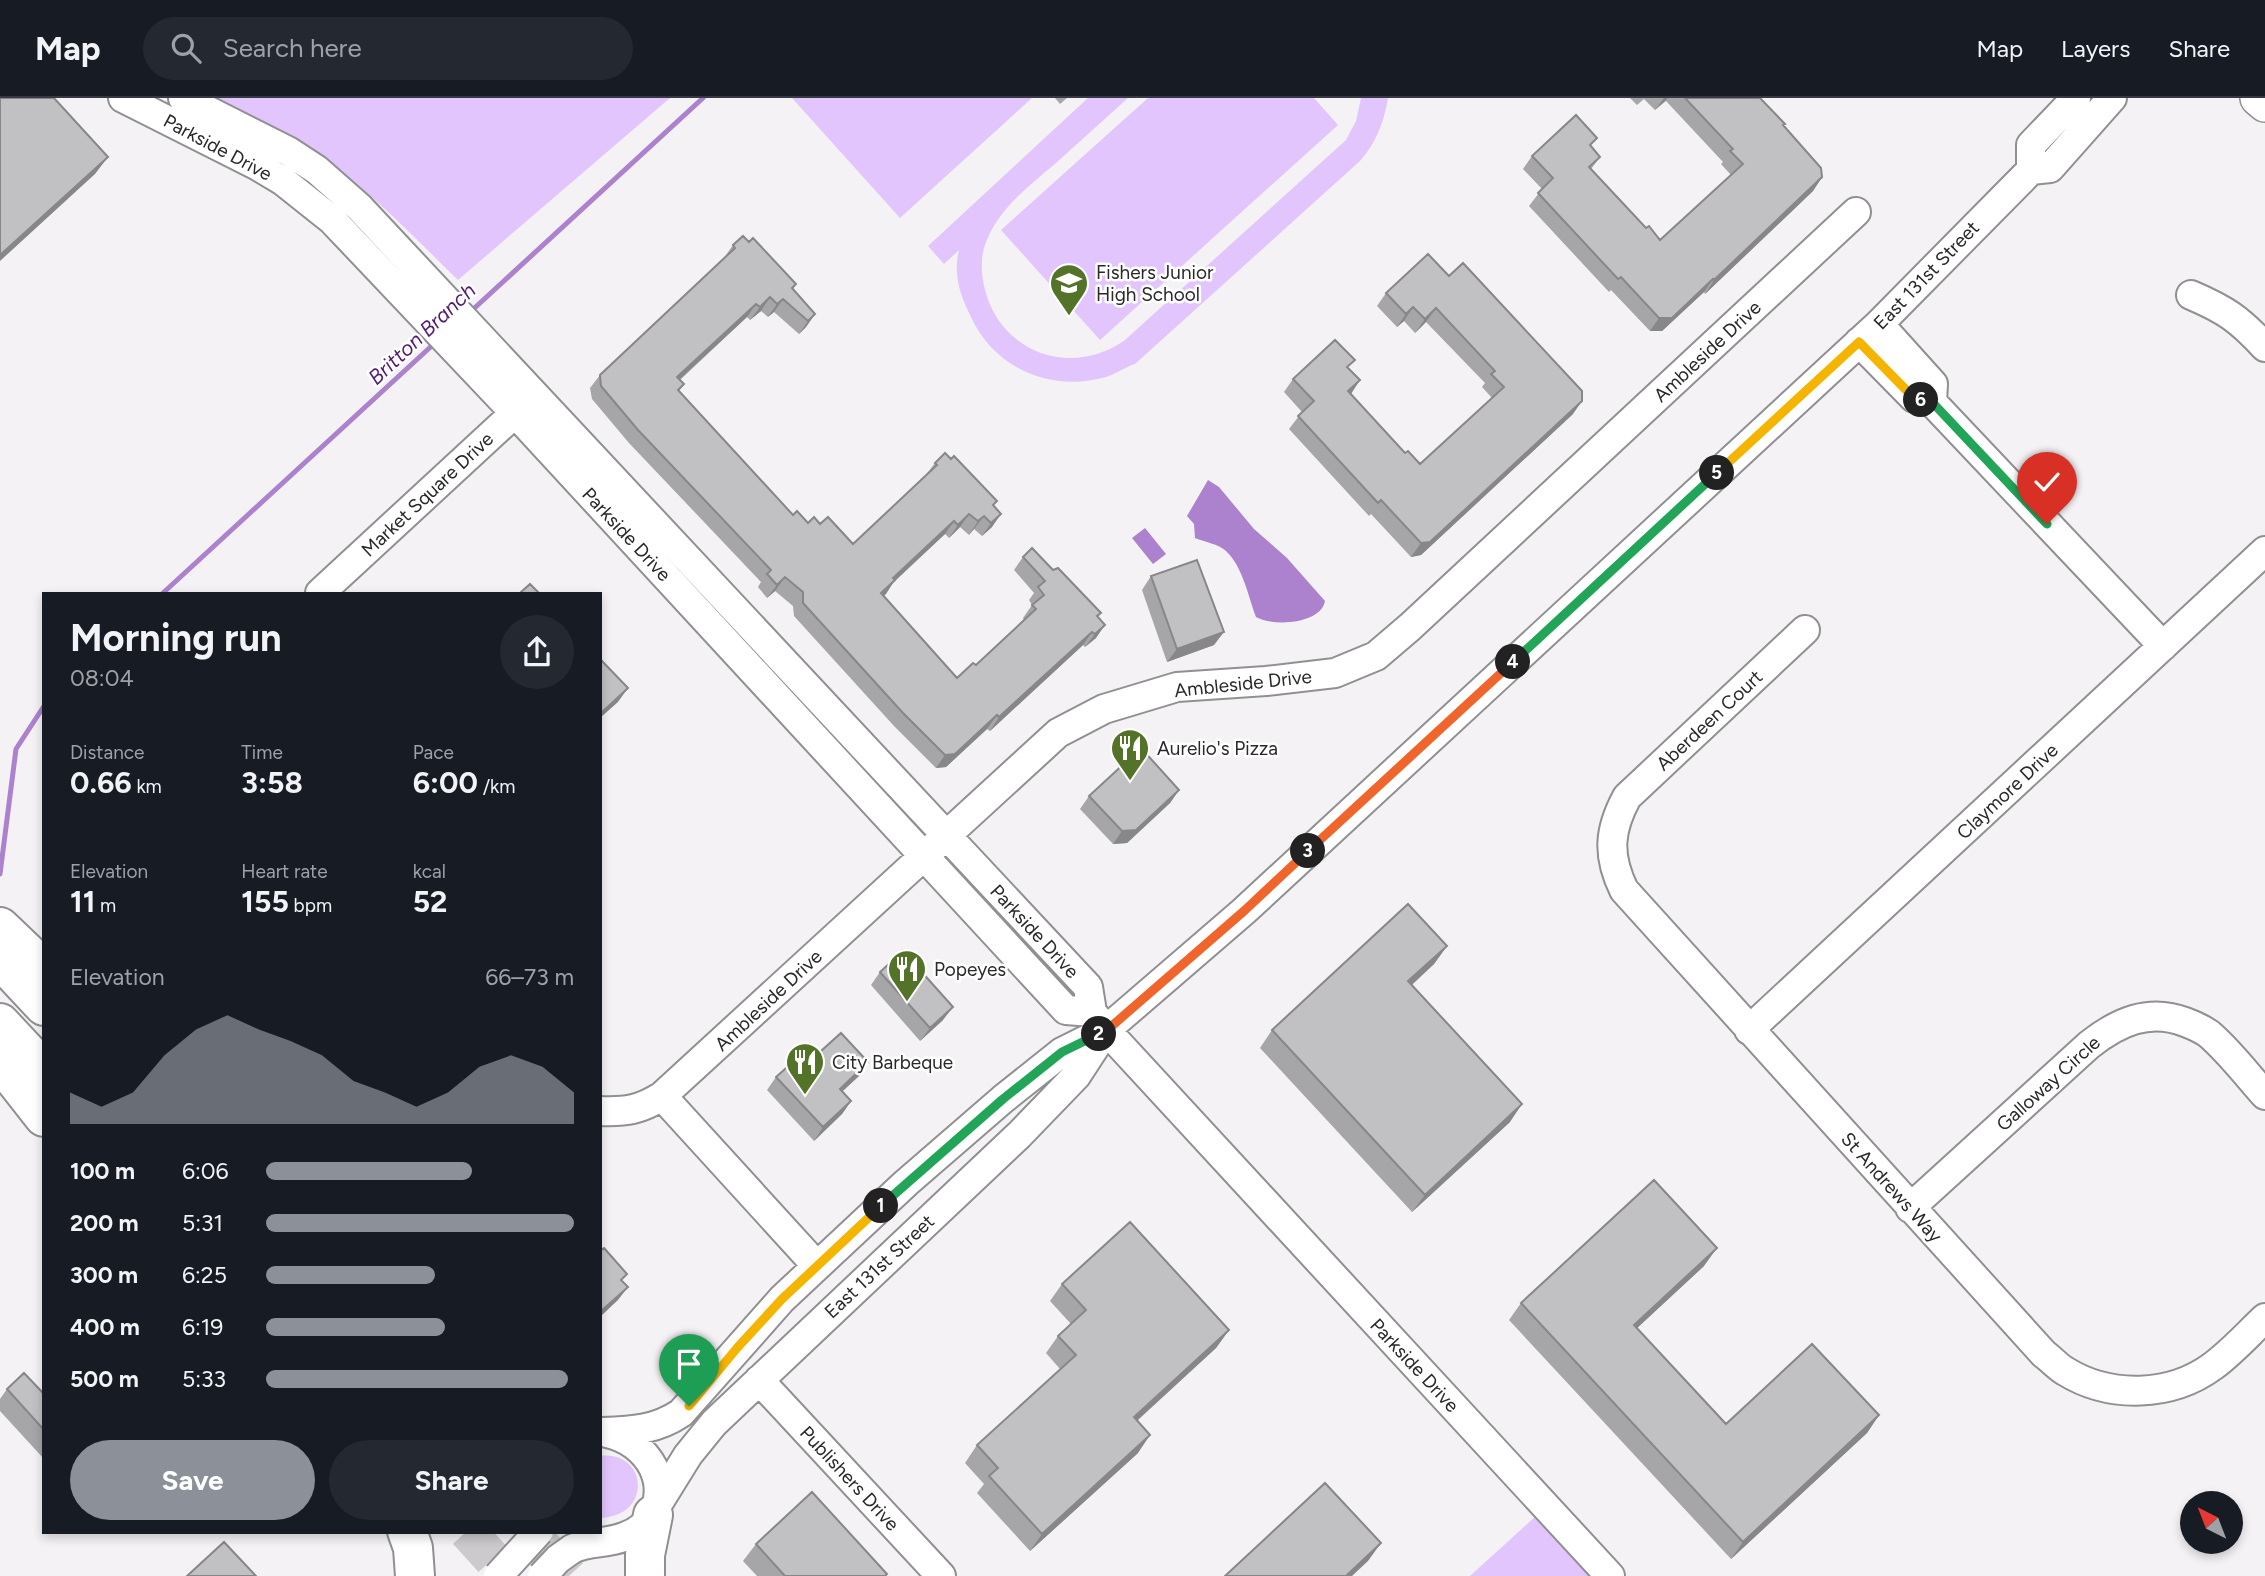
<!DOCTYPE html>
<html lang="en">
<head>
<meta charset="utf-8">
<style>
  body { margin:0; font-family:Figtree,sans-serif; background:#242831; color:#f1f3f6; height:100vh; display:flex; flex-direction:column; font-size:26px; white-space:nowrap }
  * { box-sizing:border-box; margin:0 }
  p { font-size:23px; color:#9ea1a6 }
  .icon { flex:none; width:38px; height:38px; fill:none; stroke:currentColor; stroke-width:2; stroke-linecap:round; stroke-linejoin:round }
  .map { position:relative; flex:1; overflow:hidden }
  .drawer { position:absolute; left:42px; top:494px; width:560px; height:942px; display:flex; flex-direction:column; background:#171b24; border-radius:0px; box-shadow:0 4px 10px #0003 }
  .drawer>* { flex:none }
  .needle { width:46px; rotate:318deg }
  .tools { position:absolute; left:2180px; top:1393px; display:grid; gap:14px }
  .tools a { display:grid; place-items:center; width:63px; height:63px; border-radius:50%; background:#171b24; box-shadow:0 4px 10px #0003; font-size:35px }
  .pin { position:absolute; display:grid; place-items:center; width:60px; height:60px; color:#fff; margin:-72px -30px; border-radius:50% 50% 50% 0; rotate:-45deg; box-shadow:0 0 7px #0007 }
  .pin .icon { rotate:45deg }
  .km { position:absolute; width:35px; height:35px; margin:-18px; border-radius:50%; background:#222; color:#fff; font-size:19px; line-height:35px; text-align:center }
  .round { display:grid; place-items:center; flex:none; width:74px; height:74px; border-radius:37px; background:#242831 }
  .summary { display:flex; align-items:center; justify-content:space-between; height:119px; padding:0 28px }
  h1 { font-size:38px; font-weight:700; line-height:52px }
  .stats { display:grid; grid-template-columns:repeat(3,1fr); gap:10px; height:119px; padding:7px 28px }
  .stats div { display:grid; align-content:center }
  .stats b { font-size:30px; font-weight:700 }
  .stats small { font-size:19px; font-weight:400 }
  .stats p { font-size:19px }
  .chart { height:196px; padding:14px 28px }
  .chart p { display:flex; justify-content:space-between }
  .chart svg { width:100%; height:126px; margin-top:7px; fill:#8c9099; opacity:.7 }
  .button { display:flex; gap:14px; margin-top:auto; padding:14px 28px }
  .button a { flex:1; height:80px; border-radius:42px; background:#8c9099; color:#fff; font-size:28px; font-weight:700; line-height:80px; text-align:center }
  .button a+a { background:#242831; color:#f1f3f6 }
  ul { padding:0 28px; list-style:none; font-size:23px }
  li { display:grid; grid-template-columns:112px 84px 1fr; align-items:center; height:52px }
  li i { height:18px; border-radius:9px; background:#8c9099 }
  header { display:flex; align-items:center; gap:42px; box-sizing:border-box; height:98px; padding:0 35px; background:#171b24; border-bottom:2px solid #363941 }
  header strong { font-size:33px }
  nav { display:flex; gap:38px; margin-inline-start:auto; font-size:24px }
  .search { width:490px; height:63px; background:#242831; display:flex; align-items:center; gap:18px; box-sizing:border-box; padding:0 24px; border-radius:38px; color:#9ea1a6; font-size:26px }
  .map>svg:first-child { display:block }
  .green { fill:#e3c5fd }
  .water { fill:#ac81cd }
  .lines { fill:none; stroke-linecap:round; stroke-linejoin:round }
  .stream { stroke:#ac81cd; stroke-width:5 }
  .highway-tunnel { stroke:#cccacc; stroke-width:38; stroke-dasharray:38 19; stroke-linecap:butt }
  .minor-casing { stroke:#908f92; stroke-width:32 }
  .major-casing { stroke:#908f92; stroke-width:38 }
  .highway-casing { stroke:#908f92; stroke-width:42 }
  .minor { stroke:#fff; stroke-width:28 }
  .major { stroke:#fff; stroke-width:35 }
  .highway { stroke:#fff; stroke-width:38 }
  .minor-bridge-casing { stroke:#908f92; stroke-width:32; stroke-linecap:butt }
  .minor-bridge { stroke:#fff; stroke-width:28 }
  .wall { fill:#a6a5a8 }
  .shaded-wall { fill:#878688 }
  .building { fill:#c1c0c3; stroke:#878688; stroke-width:2 }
  .split-1-casing { stroke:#fff; stroke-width:14 }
  .split-2-casing { stroke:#fff; stroke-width:14 }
  .split-3-casing { stroke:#fff; stroke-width:14 }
  .split-4-casing { stroke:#fff; stroke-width:14 }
  .split-5-casing { stroke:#fff; stroke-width:14 }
  .split-6-casing { stroke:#fff; stroke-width:14 }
  .split-7-casing { stroke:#fff; stroke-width:14 }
  .split-1 { stroke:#f5b400; stroke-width:9 }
  .split-2 { stroke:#22a559; stroke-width:9 }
  .split-3 { stroke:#f0652b; stroke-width:9 }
  .split-4 { stroke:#f0652b; stroke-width:9 }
  .split-5 { stroke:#22a559; stroke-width:9 }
  .split-6 { stroke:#f5b400; stroke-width:9 }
  .split-7 { stroke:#22a559; stroke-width:9 }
  .labels { text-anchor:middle; stroke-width:5; stroke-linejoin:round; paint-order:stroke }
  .street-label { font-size:19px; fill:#2a292a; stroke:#fff }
  .poi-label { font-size:19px; fill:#2a292a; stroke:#fff; text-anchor:start }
  .water-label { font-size:21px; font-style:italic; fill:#541b75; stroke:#fff }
</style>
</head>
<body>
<header>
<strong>Map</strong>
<div class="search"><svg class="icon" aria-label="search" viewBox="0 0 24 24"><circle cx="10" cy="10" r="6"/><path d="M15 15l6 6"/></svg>Search here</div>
<nav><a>Map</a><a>Layers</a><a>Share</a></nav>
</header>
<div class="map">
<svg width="2265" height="1478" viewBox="0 0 2265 1478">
  <rect width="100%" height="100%" fill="#f4f2f5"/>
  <path class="green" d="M218,0H670L458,182C417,142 372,95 326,62C291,38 255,19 218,0Z
    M792,0H1032L900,120Z
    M1088,0H1128C1104,22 1080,43 1056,65C1029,88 999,110 986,144C980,159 981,177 985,192C1001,255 1072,280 1125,242L1346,42L1356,23L1361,0H1388C1384,24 1376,45 1360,63L1135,266C1125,269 1116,276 1106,279C1051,295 994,270 971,219C960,197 953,177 959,152L944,166L928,148Z
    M1148,0H1314L1338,27L1100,242L1001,132Z
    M600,1358C648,1352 653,1419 600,1420Z
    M1536,1418L1589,1478H1470Z"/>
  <path class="water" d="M1208,382L1219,389L1254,431L1287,460L1325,503C1321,526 1273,529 1256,519C1248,498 1243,469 1226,453C1218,446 1205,444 1195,440L1194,426L1187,418Z
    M1145,430L1166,456L1153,466L1132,440Z"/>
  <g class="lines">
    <path class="stream" d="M468,216L703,0
      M163,495L437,243
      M0,776L16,651L44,608"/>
    <path class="highway-tunnel" d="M467,1433L508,1478
      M528,1433L569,1478"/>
    <defs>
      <path id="minor" d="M123,0L258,68L283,83L332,122L515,315L1066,912L1092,914
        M183,0L288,53L317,72L359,109L1088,889L1092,914L1106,932L1610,1478
        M2031,72V47L2076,0
        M2191,197C2226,212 2239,221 2265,249
        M1879,226L1933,286L1932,304
        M1859,244L1914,300L1932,304L2163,548
        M320,495L529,302
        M1805,532L1627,699C1609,732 1607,757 1624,792L2044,1256C2051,1261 2058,1269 2065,1273C2110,1301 2171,1299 2213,1268C2232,1254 2248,1236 2265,1220
        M1749,932L2265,453
        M662,998L817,1168
        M600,1013C626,1014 640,1012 662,998L1058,635L1104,611L1177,589L1266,583L1335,575L1376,558L1410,529L1856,114
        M1910,1110L2089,947C2118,924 2149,910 2185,924C2193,927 2202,931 2209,936C2230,954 2247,977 2265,997
        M759,1282L941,1478
        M603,1334C632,1333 656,1332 681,1315L782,1201L906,1085L1003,1001L1062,954L1106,932L1244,813L1879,226L2031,72L2050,70L2112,0
        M657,1407L688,1357L714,1325L1019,1037L1076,978L1106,932
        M572,1451C589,1443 606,1446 624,1439C654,1429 667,1398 653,1369C644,1352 627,1339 607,1335"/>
      <path id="major" d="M2258,0L2265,6"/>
      <path id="highway" d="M0,829L44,871
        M0,861L44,908
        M0,925L44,972
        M0,963L44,1019
        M407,1433L413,1450L415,1478
        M645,1478V1457L653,1417"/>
    </defs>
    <use href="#minor" class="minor-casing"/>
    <use href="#major" class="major-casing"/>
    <use href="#highway" class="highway-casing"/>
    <use href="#minor" class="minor"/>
    <use href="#major" class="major"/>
    <use href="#highway" class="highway"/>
    <defs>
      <path id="minor-bridge" d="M498,1478L539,1433
        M542,1478L558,1461L572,1451"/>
    </defs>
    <use href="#minor-bridge" class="minor-bridge-casing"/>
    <use href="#minor-bridge" class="minor-bridge"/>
  </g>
  <path class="wall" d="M1055,0H1067L1060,6Z
    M1630,0H1760L1783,28L1822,79L1813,93L1705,196L1704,194L1662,233H1650L1611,192L1609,194L1529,108L1542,91L1523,71L1532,58L1591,48L1600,59L1591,71L1646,130L1660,142L1731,77L1721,66L1723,64L1666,3L1655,12L1644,1L1637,7Z
    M749,144L796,186L793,191L815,216L806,229L799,236L774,214L768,219L761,213L750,222L747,219L680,282L684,286L679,293L793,417L808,425L820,426L853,446L925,378L935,365L994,408L992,429L982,438L974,431L969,437L960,429L949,440L945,436L895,482L883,498L957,580L976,567L1024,522L1023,520L1032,507L1029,502L1034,495L1014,472L1023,459L1053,472L1101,515L1098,519L1096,540L1085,549L1083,547L990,633L987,631L946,669L936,670L894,628L794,518L793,508L775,493L767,500L758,489L761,484L629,345L592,301L590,290L600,277L724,160L733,147Z
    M1428,156L1573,316L1421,457L1411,459L1371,416L1369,418L1289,331L1302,314L1284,294L1293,281L1349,270L1351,296L1405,355L1420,366L1492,300L1482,289L1485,285L1426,224L1415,235L1404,223L1397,229L1377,208L1386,195Z
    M1151,478L1214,547L1167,564L1142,492Z
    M1179,692L1170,705L1127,745L1113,746L1080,711L1089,698Z
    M1447,848L1434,866L1412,887L1510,1024L1412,1114L1260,950L1272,932Z
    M880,874L943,922L920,943L871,887Z
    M811,962L859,978L842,993L851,1003L842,1016L814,1043L767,992L776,979Z
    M1704,1168L1637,1230L1726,1326L1879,1317L1867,1335L1731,1461L1509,1222L1521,1205Z
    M1062,1186L1229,1232L1216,1250L1137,1323L1138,1355L1030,1453L977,1395L984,1386L965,1365L977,1347L1060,1271L1046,1255L1058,1238L1071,1226L1050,1203Z
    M7,1291L44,1296V1361L0,1313V1301Z
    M756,1446L887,1476L886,1478H757L743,1463Z"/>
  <path class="shaded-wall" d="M1664,0H1668L1655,12Z
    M108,59L95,76L0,163V157Z
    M1822,79L1813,93L1705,196L1714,182Z
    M1713,181L1704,194L1662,233H1650L1659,220Z
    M770,199L761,213L750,222L760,209Z
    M783,201L774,214L768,219L777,206Z
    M756,206L747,219L668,292L677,279Z
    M1413,209L1404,223L1397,229L1406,216Z
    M1436,210L1426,224L1415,235L1425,221Z
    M815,216L806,229L799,236L808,223Z
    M1360,282L1351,296L1348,293Z
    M1582,303L1573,316L1421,457L1411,459L1421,445Z
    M969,416L960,429L949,440L958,427Z
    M1001,416L992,429L982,438L991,425Z
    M984,418L974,431L969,437L978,423Z
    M954,423L945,436L894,484L895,482L886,496L872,509L893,480Z
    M785,479L775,493L767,500L777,487Z
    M1105,527L1096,540L1085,549L1095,536Z
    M1092,534L1083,547L990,633L999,619Z
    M1224,534L1214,547L1167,564L1177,551Z
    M628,590L618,604L600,620V616Z
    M997,617L987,631L946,669L936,670L945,657Z
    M1179,692L1170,705L1127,745L1113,746L1122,733Z
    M1447,848L1434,866L1396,901L1408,883Z
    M953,909L943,922L920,943L930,930Z
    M868,964L859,978L831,1004L840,991Z
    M851,1003L842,1016L814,1043L823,1029Z
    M1522,1006L1510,1024L1412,1114L1425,1097Z
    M1717,1150L1704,1168L1622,1244L1634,1227Z
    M628,1189L618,1202L600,1219V1214Z
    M1229,1232L1216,1250L1121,1337L1134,1319Z
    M1879,1317L1867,1335L1731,1461L1743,1444Z
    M1150,1337L1138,1355L1030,1453L1042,1436Z
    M1381,1445L1368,1463L1352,1478H1346Z"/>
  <path class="building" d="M0,0H54L108,59L0,157Z
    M1685,0H1760L1785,26L1783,27L1821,70L1822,79L1714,182L1713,181L1672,220H1659L1621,179L1618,181L1538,95L1553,80L1532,58L1576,17L1597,40L1590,47L1600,59L1589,69L1646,130L1649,128L1660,142L1743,66L1730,53L1733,51Z
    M743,138L749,144L753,140L796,186L792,190L815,216L808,223L783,201L777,206L770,199L760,209L756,206L677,279L684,286L678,292L793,417L797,413L808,425L814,419L820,426L828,419L853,446L937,367L935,365L945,355L951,361L954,358L997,403L993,407L1001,416L991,425L984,418L978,423L969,416L958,427L954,423L893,480L895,482L881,495L957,580L973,565L976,567L1036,511L1032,507L1044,497L1038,489L1045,483L1023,459L1032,450L1053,472L1058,470L1101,515L1097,518L1105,527L1095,536L1092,534L999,619L997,617L955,656L945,657L903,615L803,505V494L785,479L777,487L767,476L771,472L638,332L601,288L600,277L735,150L733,147Z
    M1428,156L1449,178L1463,165L1582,293V303L1430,444L1421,445L1381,402L1378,405L1298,318L1314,303L1293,281L1335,242L1355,262L1347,269L1360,282L1348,293L1405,355L1408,353L1420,366L1504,289L1491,276L1495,273L1436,210L1425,221L1413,209L1406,216L1386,195Z
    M1197,462L1224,534L1177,551L1151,478Z
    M530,486L539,495H520Z
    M600,561L628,590L600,616Z
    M1141,650L1179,692L1136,732L1122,733L1089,698Z
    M1408,806L1447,848L1408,883L1522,1006L1425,1097L1272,932Z
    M903,853L953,909L930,930L880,874Z
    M841,935L868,964L840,991L851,1003L823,1029L776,979L804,954L811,962Z
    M1654,1082L1717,1150L1634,1227L1726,1326L1812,1246L1879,1317L1743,1444L1521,1205Z
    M1130,1124L1229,1232L1134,1319L1150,1337L1042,1436L989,1378L998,1370L977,1347L1076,1257L1058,1238L1086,1212L1062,1186Z
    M604,1150L627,1176L621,1182L628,1189L600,1214V1153Z
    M24,1275L44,1296V1332L7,1291Z
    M1325,1385L1381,1445L1346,1478H1225Z
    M812,1394L887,1476L885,1478H785L756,1446Z
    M224,1444L256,1478H187Z"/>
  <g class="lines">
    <defs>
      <path id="split-1" d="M689,1308L737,1250L782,1201L881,1108"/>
      <path id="split-2" d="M881,1108L1003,1001L1062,954L1099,936"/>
      <path id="split-3" d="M1099,936L1106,933L1244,813L1308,753"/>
      <path id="split-4" d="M1308,753L1513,564"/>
      <path id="split-5" d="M1513,564L1717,375"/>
      <path id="split-6" d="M1717,375L1859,244L1914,300L1921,302"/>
      <path id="split-7" d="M1921,302L1932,304L2047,426"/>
    </defs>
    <use href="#split-1" class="split-1-casing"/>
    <use href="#split-2" class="split-2-casing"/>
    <use href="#split-3" class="split-3-casing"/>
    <use href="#split-4" class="split-4-casing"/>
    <use href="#split-5" class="split-5-casing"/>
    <use href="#split-6" class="split-6-casing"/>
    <use href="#split-7" class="split-7-casing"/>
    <use href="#split-1" class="split-1"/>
    <use href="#split-2" class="split-2"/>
    <use href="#split-3" class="split-3"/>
    <use href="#split-4" class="split-4"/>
    <use href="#split-5" class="split-5"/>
    <use href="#split-6" class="split-6"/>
    <use href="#split-7" class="split-7"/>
  </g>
  <defs>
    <symbol id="school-pin" viewBox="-11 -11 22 30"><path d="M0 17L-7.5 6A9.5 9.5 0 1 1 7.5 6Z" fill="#537329" stroke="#fff"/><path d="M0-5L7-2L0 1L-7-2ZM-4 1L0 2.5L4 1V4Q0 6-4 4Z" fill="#fff"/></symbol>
    <symbol id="restaurant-pin" viewBox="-11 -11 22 30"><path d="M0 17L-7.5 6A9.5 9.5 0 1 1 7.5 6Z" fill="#537329" stroke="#fff"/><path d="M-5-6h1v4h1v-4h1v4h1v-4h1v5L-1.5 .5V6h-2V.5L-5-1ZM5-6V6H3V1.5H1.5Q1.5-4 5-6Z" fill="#fff"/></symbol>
  </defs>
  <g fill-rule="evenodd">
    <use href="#school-pin" x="1047" y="163" width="44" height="60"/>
    <use href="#restaurant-pin" x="1108" y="628" width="44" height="60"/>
    <use href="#restaurant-pin" x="885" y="849" width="44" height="60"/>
    <use href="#restaurant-pin" x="783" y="942" width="44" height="60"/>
  </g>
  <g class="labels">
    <g class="street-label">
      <text transform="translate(218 49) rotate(28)" y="7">Parkside Drive</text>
      <text transform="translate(1926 177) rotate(-46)" y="7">East 131st Street</text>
      <text transform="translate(1707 253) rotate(-43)" y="7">Ambleside Drive</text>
      <text transform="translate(427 396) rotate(-43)" y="7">Market Square Drive</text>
      <text transform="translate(627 436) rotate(47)" y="7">Parkside Drive</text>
      <text transform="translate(1243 585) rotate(-6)" y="7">Ambleside Drive</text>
      <text transform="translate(1709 622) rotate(-43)" y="7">Aberdeen Court</text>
      <text transform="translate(2007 693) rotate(-43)" y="7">Claymore Drive</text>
      <text transform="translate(1035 833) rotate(47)" y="7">Parkside Drive</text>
      <text transform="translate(768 902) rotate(-43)" y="7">Ambleside Drive</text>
      <text transform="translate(2048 985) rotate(-42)" y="7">Galloway Circle</text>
      <text transform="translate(1892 1089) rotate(48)" y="7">St Andrews Way</text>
      <text transform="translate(879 1168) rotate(-43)" y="7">East 131st Street</text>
      <text transform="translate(1415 1267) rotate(47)" y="7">Parkside Drive</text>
      <text transform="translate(850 1380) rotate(47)" y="7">Publishers Drive</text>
    </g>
    <g class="poi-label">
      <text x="1096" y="181">Fishers Junior<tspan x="1096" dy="22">High School</tspan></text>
      <text x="1157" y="657">Aurelio's Pizza</text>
      <text x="934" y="878">Popeyes</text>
      <text x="832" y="971">City Barbeque</text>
    </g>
    <g class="water-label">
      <text transform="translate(422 236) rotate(-43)" y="7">Britton Branch</text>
    </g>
  </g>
</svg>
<div class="tools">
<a><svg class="needle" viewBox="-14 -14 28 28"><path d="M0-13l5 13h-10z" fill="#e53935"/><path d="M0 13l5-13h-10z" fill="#9ea1a6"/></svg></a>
</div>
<div class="pin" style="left:689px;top:1308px;background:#1e9e55"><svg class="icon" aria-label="arrive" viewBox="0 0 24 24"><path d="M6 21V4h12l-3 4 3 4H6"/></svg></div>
<div class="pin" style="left:2047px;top:426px;background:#d93025"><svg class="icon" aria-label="check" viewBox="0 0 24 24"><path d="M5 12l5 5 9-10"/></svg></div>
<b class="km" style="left:881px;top:1108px">1</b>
<b class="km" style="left:1099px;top:936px">2</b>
<b class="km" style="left:1308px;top:753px">3</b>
<b class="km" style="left:1513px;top:564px">4</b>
<b class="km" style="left:1717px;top:375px">5</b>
<b class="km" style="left:1921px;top:302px">6</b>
<section class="drawer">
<div class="summary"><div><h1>Morning run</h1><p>08:04</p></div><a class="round"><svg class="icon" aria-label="share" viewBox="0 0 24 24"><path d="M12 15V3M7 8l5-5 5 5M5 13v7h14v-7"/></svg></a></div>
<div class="stats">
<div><p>Distance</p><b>0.66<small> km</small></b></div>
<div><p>Time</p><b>3:58</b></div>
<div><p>Pace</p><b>6:00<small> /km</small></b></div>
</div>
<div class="stats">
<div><p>Elevation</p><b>11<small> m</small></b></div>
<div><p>Heart rate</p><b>155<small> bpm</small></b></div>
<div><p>kcal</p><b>52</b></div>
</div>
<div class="chart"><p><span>Elevation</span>66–73 m</p>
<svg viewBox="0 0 160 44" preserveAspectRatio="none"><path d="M0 44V33L10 38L20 33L30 20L40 11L50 6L60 11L70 15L80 20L90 29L100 33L110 38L120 33L130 24L140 20L150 24L160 33V44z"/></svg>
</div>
<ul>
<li><b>100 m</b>6:06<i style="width:67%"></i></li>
<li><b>200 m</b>5:31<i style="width:100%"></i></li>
<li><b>300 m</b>6:25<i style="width:55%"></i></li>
<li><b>400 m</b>6:19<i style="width:58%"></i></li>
<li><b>500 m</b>5:33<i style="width:98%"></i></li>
</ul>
<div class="button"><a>Save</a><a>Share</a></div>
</section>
</div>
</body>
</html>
